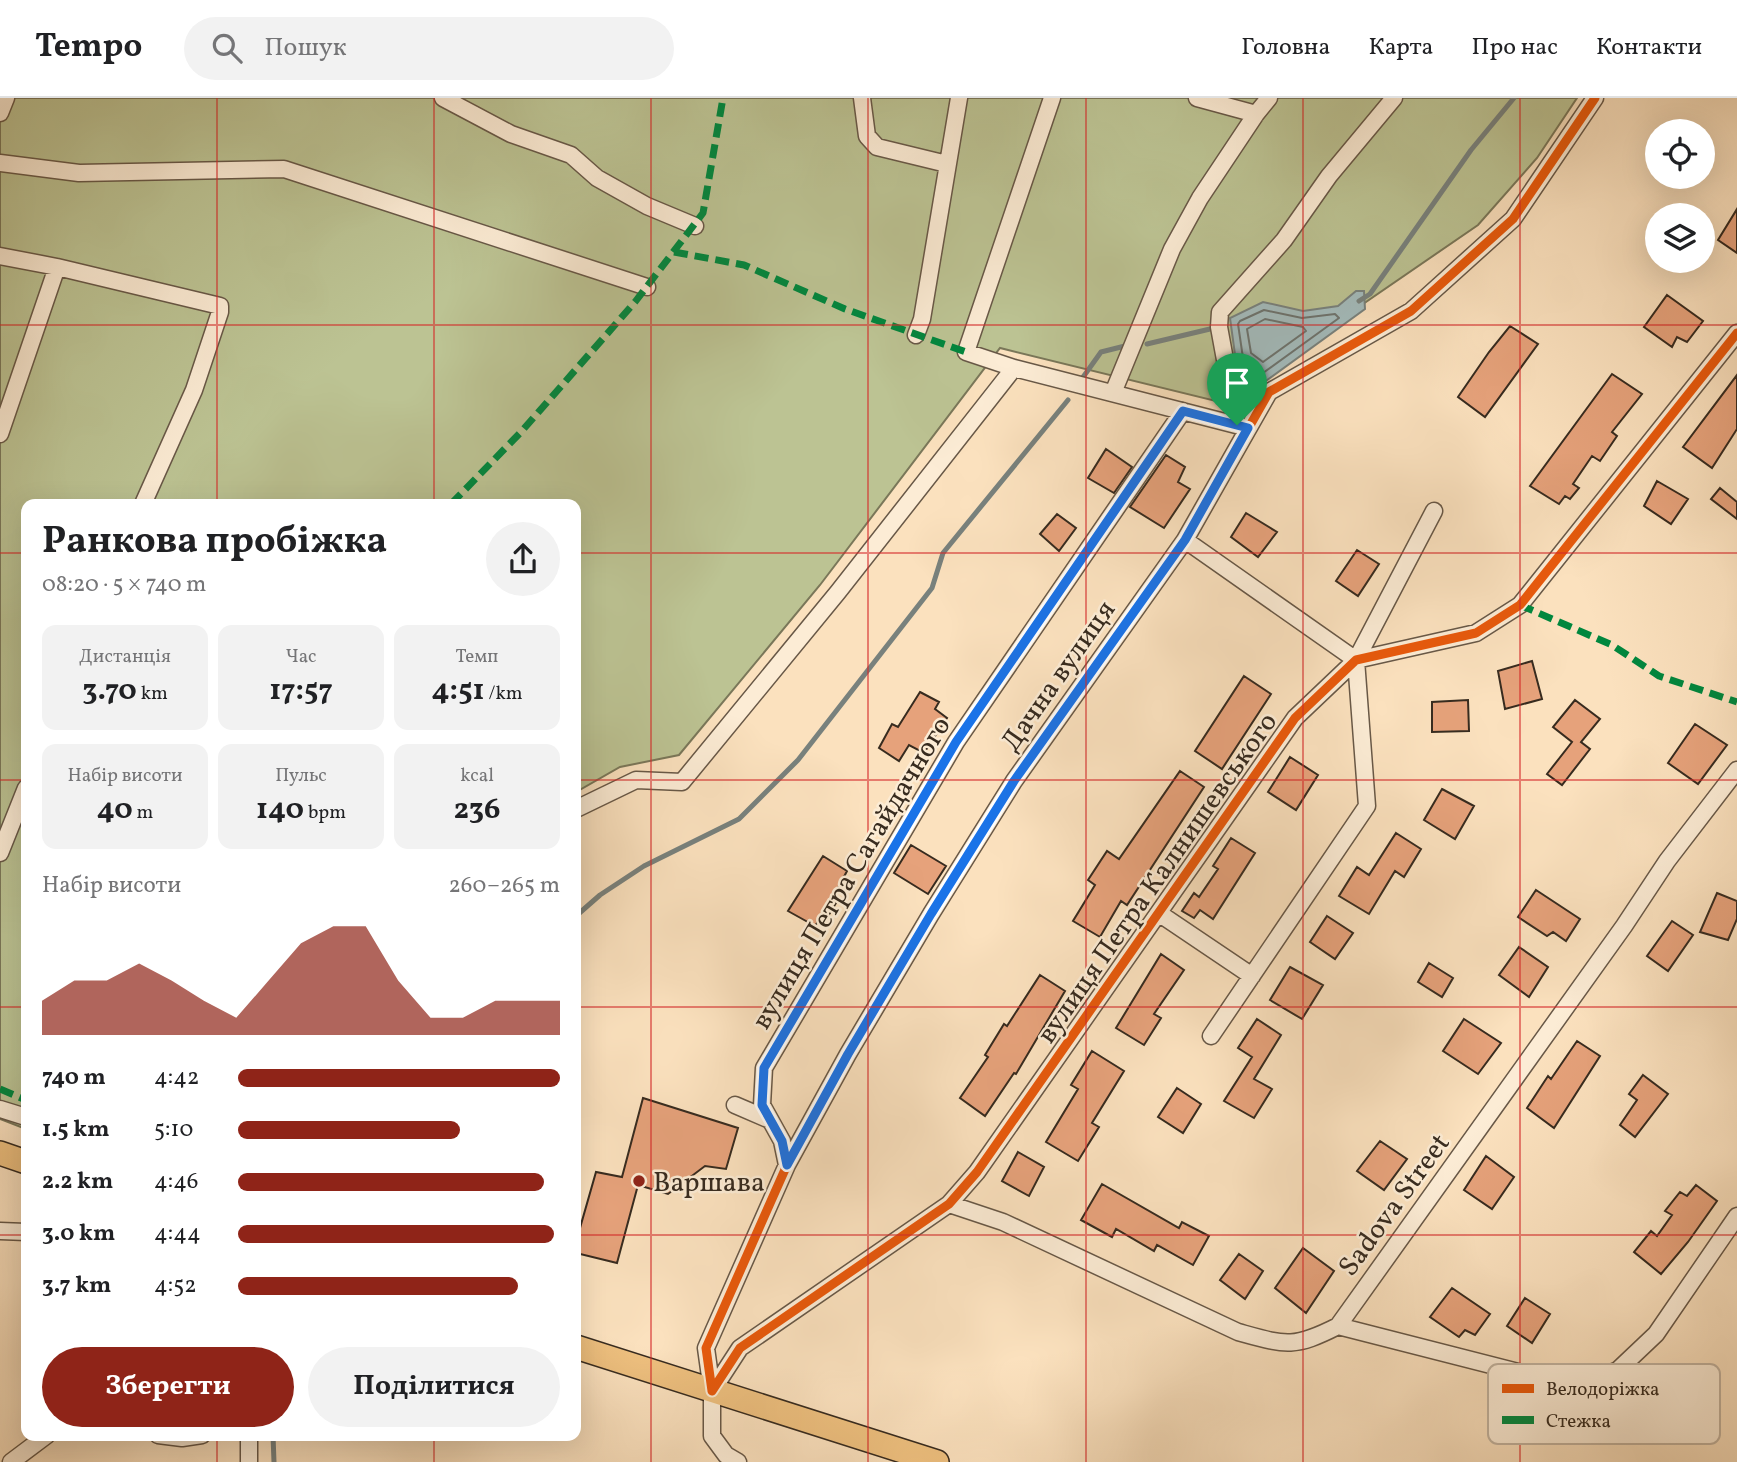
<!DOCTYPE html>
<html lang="uk">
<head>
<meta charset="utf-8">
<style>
  body { margin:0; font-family:Vollkorn,serif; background:#f2f2f2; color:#202124; height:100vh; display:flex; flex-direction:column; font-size:26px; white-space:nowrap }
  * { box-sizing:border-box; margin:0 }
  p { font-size:23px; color:#757577 }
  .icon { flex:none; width:38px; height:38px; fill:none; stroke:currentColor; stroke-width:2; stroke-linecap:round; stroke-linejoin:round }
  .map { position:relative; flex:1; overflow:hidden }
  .side { position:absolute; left:21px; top:401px; width:560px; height:942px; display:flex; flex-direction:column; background:#fff; border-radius:14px; box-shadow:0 7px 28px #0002 }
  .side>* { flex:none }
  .tools { position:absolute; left:1645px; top:21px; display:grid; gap:14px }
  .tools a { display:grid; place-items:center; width:70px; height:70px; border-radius:50%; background:#fff; box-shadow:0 7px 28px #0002; font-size:35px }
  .pin { position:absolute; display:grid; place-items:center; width:60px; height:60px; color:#fff; margin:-72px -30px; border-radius:50% 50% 50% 0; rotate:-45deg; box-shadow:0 0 7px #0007 }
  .pin .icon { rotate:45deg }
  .round { display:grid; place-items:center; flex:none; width:74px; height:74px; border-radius:37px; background:#f2f2f2 }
  .head { display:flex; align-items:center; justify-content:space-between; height:119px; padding:0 21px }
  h1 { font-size:38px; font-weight:700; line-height:52px }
  .metrics { display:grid; grid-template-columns:repeat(3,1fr); gap:10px; height:119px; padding:7px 21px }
  .metrics div { display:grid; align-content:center; border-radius:14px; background:#f2f2f2; text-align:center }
  .metrics b { font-size:30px; font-weight:700 }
  .metrics small { font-size:19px; font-weight:400 }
  .metrics p { font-size:19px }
  .chart { height:196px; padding:14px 21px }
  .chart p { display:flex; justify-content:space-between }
  .chart svg { width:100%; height:126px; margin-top:7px; fill:#8f2418; opacity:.7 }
  .primary-button { display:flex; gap:14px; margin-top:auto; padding:14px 21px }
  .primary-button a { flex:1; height:80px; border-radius:42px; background:#8f2418; color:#fff; font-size:28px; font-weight:700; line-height:80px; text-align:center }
  .primary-button a+a { background:#f2f2f2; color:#202124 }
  ul { padding:0 21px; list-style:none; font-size:23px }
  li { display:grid; grid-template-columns:112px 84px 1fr; align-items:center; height:52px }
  li i { height:18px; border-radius:9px; background:#8f2418 }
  header { display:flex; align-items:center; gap:42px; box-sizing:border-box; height:98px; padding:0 35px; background:#fff; border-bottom:2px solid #e0e0e0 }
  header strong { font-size:33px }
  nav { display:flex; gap:38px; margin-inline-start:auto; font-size:24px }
  .search { width:490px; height:63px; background:#f2f2f2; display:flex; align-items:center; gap:18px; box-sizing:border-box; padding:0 24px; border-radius:38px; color:#757577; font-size:26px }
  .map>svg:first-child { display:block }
  .green { fill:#bcc393; stroke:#7a7759; stroke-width:2 }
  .water { fill:#a3bbbc; stroke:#78817d; stroke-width:2 }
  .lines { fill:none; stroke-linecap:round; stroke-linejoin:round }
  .shore { stroke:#6d736e; stroke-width:2 }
  .stream { stroke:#78817d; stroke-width:5 }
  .building { fill:#e6a27b; stroke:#372b1f; stroke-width:2 }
  .minor-casing { stroke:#685847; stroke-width:19 }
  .highway-casing { stroke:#372b1f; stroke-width:26 }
  .minor { stroke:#fcecd5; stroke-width:16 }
  .highway { stroke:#eec07f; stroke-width:23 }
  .quiet { stroke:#00873e; stroke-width:7; stroke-dasharray:14 7; stroke-linecap:butt }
  .cycleway-casing { stroke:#fcecd5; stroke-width:13 }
  .cycleway { stroke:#e8590c; stroke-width:9 }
  .route-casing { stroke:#fff; stroke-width:14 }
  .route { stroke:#1a73e8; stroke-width:9 }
  .grid { fill:none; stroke:#d62828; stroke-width:2; stroke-opacity:0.55 }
  .poi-dot { fill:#8f2418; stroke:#fcecd5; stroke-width:2.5 }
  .labels { text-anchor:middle; stroke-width:5; stroke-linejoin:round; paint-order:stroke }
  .street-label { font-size:28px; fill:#372b1f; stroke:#fcecd5 }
  .poi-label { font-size:28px; fill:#372b1f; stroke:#fcecd5; text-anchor:start }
  .key { fill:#fcecd5; stroke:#c1b29e; stroke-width:2 }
  .key-label { font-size:19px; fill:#372b1f }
</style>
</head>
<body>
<header>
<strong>Tempo</strong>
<div class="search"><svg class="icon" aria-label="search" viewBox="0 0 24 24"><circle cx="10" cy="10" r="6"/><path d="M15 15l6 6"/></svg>Пошук</div>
<nav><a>Головна</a><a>Карта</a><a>Про нас</a><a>Контакти</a></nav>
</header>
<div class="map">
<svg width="1737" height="1364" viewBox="0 0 1737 1364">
  <rect width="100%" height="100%" fill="#fbe1be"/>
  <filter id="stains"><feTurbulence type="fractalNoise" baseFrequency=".00286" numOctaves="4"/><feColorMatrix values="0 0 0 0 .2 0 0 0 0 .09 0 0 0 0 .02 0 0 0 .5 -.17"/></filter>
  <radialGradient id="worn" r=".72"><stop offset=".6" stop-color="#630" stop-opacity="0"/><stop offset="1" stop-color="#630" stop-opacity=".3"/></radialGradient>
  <path class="green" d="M0,0H1577L1537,60L1478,127L1299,250L1249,288L1232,307L1000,250L820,487L679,657L620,669L576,694V406H26V1031L0,1021Z"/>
  <path class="water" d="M1356,193H1364L1365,211L1263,285L1236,264L1230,220L1263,204L1303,213L1338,208Z"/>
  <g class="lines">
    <path class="shore" d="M1264,212L1302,220L1335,216L1339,220L1263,275L1243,260L1238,226L1240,223Z
      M1265,221L1303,229L1306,233L1263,264L1251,255L1247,231Z"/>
    <path class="stream" d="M1359,203L1370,196L1471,52L1514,0
      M1147,246L1210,231
      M1081,282L1101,254L1125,248
      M576,818L600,797L644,768L739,721L798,662L932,490L943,455L1068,302
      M273,1337L274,1364"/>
  </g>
  <path class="building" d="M1737,111V155L1718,142Z
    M1667,197L1703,223L1687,244L1677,239L1672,249L1644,229Z
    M1510,228L1538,246L1485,319L1458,299L1489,254Z
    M1612,276L1642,296L1612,334L1617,338L1600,363L1592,358L1573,386L1579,390L1570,401L1565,398L1559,406L1530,388Z
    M1737,277V331L1712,370L1683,349Z
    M1106,351L1132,369L1114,395L1088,380Z
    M1166,357L1185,369L1178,384L1190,391L1164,430L1130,409Z
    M1657,383L1688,401L1671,426L1644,408Z
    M1720,390L1737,404V421L1711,401Z
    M1246,415L1277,434L1258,459L1231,439Z
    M1057,416L1076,430L1059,453L1040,436Z
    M1357,452L1379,466L1358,498L1336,483Z
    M1532,563L1542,601L1505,611L1498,573Z
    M1244,578L1271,596L1222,671L1195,653Z
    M920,594L939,604L935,611L947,620L924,655L909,647L899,663L879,650L892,626L898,629Z
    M1468,602L1469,633L1432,634V604Z
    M1575,602L1600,621L1581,644L1590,651L1562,687L1547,676L1572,644L1553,629Z
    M1695,626L1727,647L1698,686L1668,665Z
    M1290,659L1318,677L1296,712L1268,694Z
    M1180,673L1204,689L1127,807L1121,803L1100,839L1073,823L1095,787L1088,782L1107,753L1119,761Z
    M1442,691L1474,708L1455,741L1424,722Z
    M1396,735L1421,751L1404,779L1395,773L1369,816L1339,798L1357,769L1369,777Z
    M1231,740L1255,755L1213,821L1200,812L1194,820L1182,813L1194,795L1199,799L1218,771L1213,768Z
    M911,747L946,768L928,796L894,775Z
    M823,758L847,773L831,803L836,805L824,825L819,822L815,828L788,813Z
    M1536,792L1580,821L1566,843L1553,834L1547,838L1518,819Z
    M1717,795L1737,803V821L1728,842L1700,834Z
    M1327,818L1353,835L1335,861L1310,844Z
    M1672,823L1693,837L1668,873L1647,858Z
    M1519,849L1548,869L1529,899L1499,877Z
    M1161,856L1184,872L1154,916L1161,920L1144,947L1116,930Z
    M1429,865L1453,880L1442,899L1418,884Z
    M1290,869L1323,887L1302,921L1270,902Z
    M1040,877L1065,893L1016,976L1014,975L985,1018L960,1000L988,959L985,957L1004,926L1007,928Z
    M1257,921L1281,937L1254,981L1272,991L1254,1020L1224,1003L1252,959L1238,950Z
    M1464,921L1501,945L1478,976L1443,953Z
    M1577,943L1600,958L1554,1030L1527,1010L1548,978L1551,981Z
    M1092,953L1124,973L1092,1025L1099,1029L1078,1063L1046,1044L1078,991L1071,987Z
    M1643,977L1668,996L1635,1039L1620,1027L1637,1002L1629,996Z
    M1177,990L1201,1006L1183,1035L1158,1019Z
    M643,1000L738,1030L726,1071L705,1068L668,1096L638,1087L617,1165L576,1155V1144L596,1074L622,1079Z
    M1380,1043L1407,1061L1384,1092L1357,1073Z
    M1018,1054L1044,1069L1029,1098L1002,1083Z
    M1486,1058L1514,1079L1492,1111L1464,1092Z
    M1102,1086L1179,1130L1182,1124L1209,1138L1193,1167L1157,1147L1154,1153L1116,1131L1112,1139L1081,1122Z
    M1696,1087L1717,1103L1688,1144L1661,1176L1634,1154L1651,1133L1657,1138L1672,1117L1665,1113L1680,1094L1687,1098Z
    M1303,1150L1334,1173L1306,1215L1275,1190Z
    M1239,1156L1263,1173L1245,1201L1220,1182Z
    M1452,1190L1490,1216L1475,1237L1465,1232L1459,1239L1430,1219Z
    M1525,1200L1550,1216L1532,1245L1507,1228Z"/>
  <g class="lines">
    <defs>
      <path id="minor" d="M443,0L511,36L571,57L597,80L647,108L695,128
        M862,0L867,38L877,49L947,66
        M1052,0L966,254L1014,270L1248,330
        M1197,0L1256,16
        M0,15L6,0
        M0,65L79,75L284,71L647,189
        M0,158L57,169L220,208V214L194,292L143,406
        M916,237L922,221L959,0
        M1113,295L1172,151L1200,100L1256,16L1269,0
        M1237,327L1219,229L1220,214L1284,142L1329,78L1394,0
        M0,336L57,169
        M1185,442L1356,562
        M1356,562L1434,413
        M576,711L636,682L682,684L838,494L1014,270
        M0,755L26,690
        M1160,816L1252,878
        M1211,938L1367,708L1356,562
        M735,1007L770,1022
        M0,1011L26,1019
        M787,1067L782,1043L762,1007L764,970L956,644L1183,313
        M949,1106L1003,1124L1238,1234C1285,1247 1293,1251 1338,1228L1624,828L1667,763L1737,672
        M0,1133L26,1134
        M1338,1228L1565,1286L1590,1284L1618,1272L1656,1236L1737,1118
        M712,1293L740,1250L949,1106L977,1074L1295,620L1356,562L1476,535L1520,507L1737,235
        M158,1337L182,1340L202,1337
        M249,1337V1364
        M11,1364L47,1337
        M738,1364L726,1357L712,1338V1293L706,1250L787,1067L848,956L931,816L1014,683L1185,442L1269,294L1411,213L1513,121L1595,0"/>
      <path id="highway" d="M0,1055L26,1064
        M576,1249L937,1364"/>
    </defs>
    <use href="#minor" class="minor-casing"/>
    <use href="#highway" class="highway-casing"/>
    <use href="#minor" class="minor"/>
    <use href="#highway" class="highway"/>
    <path class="quiet" d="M674,154L744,167L845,211L966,254
      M451,406L521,334L635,204L703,115L723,0
      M1520,507L1612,547L1659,578L1737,604
      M0,991L26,1002"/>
    <defs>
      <path id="cycleway" d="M712,1293L706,1250L787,1067L848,956L931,816L1014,683L1185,442L1269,294L1411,213L1513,121L1595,0
        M712,1293L740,1250L949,1106L977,1074L1295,620L1356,562L1476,535L1520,507L1737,235"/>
    </defs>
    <use href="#cycleway" class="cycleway-casing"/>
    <use href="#cycleway" class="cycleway"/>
  </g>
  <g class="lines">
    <defs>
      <path id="route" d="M1183,313L1248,330L1185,442L1014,683L931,816L848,956L787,1067L782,1043L762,1007L764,970L956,644Z"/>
    </defs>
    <use href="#route" class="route-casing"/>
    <use href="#route" class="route"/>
  </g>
  <path class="grid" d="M217,0V406M434,0V406M651,0V1364M868,0V1364M1086,0V1364M1303,0V1364M1520,0V1364M0,227H1737M0,455H26M576,455H1737M0,682H26M576,682H1737M0,909H26M576,909H1737M0,1137H26M576,1137H1737M217,1337V1364M434,1337V1364"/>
  <circle class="poi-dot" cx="639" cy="1083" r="7"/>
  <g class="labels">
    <g class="street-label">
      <text transform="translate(1057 577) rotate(-55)" y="10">Дачна вулиця</text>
      <text transform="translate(850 774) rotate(-59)" y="10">вулиця Петра Сагайдачного</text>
      <text transform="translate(1156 779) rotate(-55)" y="10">вулиця Петра Калнишевського</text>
      <text transform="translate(1393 1106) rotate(-54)" y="10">Sadova Street</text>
    </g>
    <g class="poi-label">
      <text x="653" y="1093">Варшава</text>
    </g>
  </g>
  <rect x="1488" y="1266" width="232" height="80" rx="10" class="key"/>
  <rect x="1502" y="1286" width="32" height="9" fill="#e8590c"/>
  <rect x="1502" y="1318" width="32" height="8" fill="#00873e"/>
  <g class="key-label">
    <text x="1546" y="1297">Велодоріжка</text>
    <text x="1546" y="1329">Стежка</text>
  </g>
  <rect width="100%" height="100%" filter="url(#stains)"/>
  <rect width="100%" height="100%" fill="url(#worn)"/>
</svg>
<div class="tools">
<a><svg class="icon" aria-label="locate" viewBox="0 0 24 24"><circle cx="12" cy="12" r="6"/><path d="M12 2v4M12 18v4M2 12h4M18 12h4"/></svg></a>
<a><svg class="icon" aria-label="layers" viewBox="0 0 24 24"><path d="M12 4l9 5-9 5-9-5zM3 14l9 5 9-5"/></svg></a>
</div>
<div class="pin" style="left:1237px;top:327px;background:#1e9e55"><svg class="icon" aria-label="arrive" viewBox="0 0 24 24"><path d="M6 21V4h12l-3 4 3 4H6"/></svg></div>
<section class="side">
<div class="head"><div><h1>Ранкова пробіжка</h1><p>08:20 · 5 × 740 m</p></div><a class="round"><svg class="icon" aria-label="share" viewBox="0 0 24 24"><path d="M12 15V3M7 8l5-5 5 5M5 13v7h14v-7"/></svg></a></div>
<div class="metrics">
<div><p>Дистанція</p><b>3.70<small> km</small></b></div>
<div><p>Час</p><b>17:57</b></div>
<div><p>Темп</p><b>4:51<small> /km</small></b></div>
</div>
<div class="metrics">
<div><p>Набір висоти</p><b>40<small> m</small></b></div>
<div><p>Пульс</p><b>140<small> bpm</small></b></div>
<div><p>kcal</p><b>236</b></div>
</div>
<div class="chart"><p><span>Набір висоти</span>260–265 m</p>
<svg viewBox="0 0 160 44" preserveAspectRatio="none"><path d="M0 44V32L10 25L20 25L30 19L40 25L50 32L60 38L70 25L80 12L90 6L100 6L110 25L120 38L130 38L140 32L150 32L160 32V44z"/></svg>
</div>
<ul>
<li><b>740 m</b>4:42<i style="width:100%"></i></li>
<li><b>1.5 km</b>5:10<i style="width:69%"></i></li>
<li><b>2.2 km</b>4:46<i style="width:95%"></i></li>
<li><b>3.0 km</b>4:44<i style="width:98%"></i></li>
<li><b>3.7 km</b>4:52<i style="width:87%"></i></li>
</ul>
<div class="primary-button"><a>Зберегти</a><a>Поділитися</a></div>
</section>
</div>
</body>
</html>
